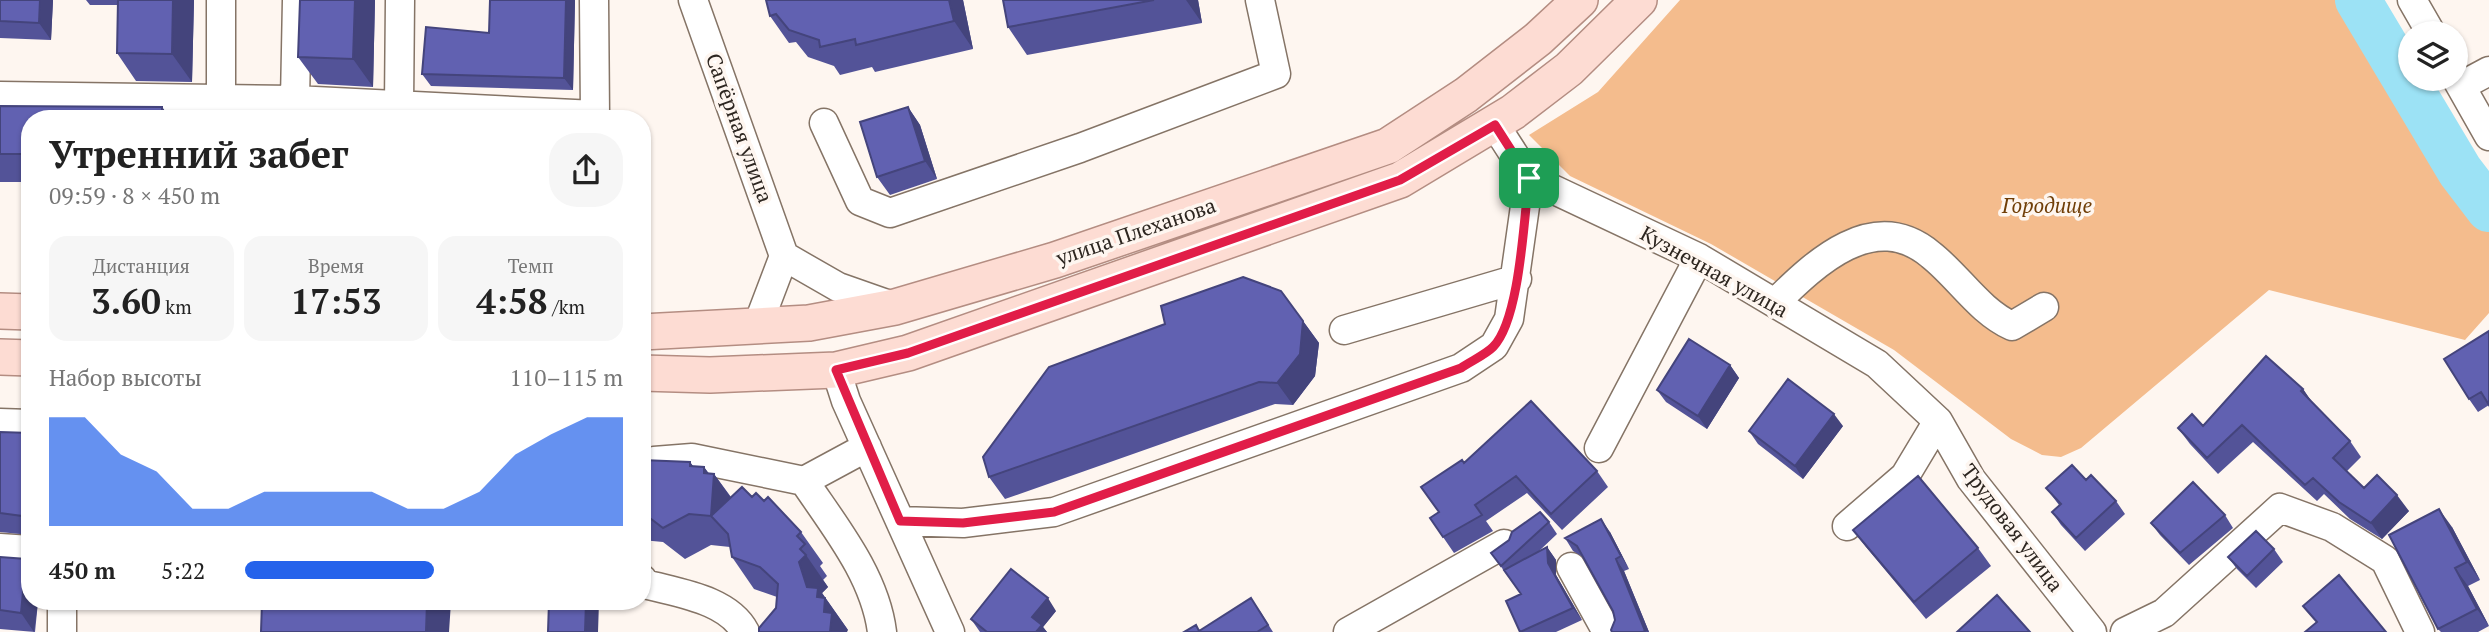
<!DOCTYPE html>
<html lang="ru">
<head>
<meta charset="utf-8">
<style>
  body { margin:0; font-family:"PT Serif",serif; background:#f6f6f6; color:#222; height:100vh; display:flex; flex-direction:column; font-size:26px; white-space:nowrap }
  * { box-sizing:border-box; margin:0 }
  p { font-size:23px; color:#767676 }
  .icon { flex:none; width:38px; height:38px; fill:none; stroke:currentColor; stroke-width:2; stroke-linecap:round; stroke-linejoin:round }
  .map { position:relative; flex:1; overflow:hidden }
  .side { position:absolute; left:21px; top:110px; width:630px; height:500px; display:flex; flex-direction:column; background:#fff; border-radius:28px; box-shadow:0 2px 5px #0004 }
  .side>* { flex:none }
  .buttons { position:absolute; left:2398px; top:21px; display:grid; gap:14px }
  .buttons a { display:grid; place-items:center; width:70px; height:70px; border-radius:50%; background:#fff; box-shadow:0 2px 5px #0004; font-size:35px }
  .pin { position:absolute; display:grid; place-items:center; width:60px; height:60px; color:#fff; margin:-30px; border-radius:14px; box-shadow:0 4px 10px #0006 }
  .round { display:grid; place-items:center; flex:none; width:74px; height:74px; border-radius:28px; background:#f6f6f6 }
  .overview { display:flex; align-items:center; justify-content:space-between; height:119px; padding:0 28px }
  h1 { font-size:38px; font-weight:600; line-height:52px }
  .stats { display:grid; grid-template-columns:repeat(3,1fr); gap:10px; height:119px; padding:7px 28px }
  .stats div { display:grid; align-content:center; border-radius:18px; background:#f6f6f6; text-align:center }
  .stats b { font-size:35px; font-weight:600 }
  .stats small { font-size:19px; font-weight:400 }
  .stats p { font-size:19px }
  .chart { height:196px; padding:14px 28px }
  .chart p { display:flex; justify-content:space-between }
  .chart svg { width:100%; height:126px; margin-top:7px; fill:#2563eb; opacity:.7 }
  ul { padding:0 28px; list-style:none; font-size:23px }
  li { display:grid; grid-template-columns:112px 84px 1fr; align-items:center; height:52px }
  li i { height:18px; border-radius:9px; background:#2563eb }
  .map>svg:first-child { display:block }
  .green { fill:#f4bc8d }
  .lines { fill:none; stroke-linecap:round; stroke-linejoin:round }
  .river { stroke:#9ce2f5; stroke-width:46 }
  .minor-casing { stroke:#857466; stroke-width:31 }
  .major-casing { stroke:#b48d82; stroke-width:38 }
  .minor { stroke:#fff; stroke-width:28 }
  .major { stroke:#fddcd3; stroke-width:35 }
  .wall { fill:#535398 }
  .shaded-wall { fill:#44447c }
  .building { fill:#6161b1; stroke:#44447c; stroke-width:2 }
  .route-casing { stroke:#fff; stroke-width:14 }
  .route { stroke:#e11d48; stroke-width:9 }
  .labels { text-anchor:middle; stroke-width:7; stroke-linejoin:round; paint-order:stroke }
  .street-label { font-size:21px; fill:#2d2620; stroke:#fef6f0 }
  .park-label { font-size:21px; font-style:italic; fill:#703e07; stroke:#fef6f0 }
</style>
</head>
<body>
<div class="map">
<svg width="2489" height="632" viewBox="0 0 2489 632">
  <rect width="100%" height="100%" fill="#fef6f0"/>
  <path class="green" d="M1680,0H2351L2489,229V313L2465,340L2269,290L2081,448L2061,457L2042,455L2011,439L1894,350L1711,244L1570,176L1529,135L1598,92Z"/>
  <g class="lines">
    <path class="river" d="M2358,0L2460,171L2489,209"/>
    <defs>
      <path id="minor" d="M221,0V97
        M693,0L784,256L757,327
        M2412,0L2431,33
        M2455,76L2489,136
        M2461,86L2489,71
        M0,96L295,100L595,115L594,0
        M295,100L297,0
        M399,105L400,0
        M824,123L860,201L890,213L1080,148L1276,74L1260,0
        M1495,125L1529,178L1699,258L1877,364L1938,421L1971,479L2092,632
        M784,256L838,287L895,307
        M1775,303C1815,263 1874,207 1931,255C1959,277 1979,311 2012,326L2044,307
        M1344,330L1517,279
        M836,370L846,401L950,632
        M0,423L30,424
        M1599,448L1699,258
        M642,470L654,461L692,458L804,481L867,447
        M804,481C835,527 875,576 882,632
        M900,521L963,523L1054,512L1461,368L1494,346L1509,319L1529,178
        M1847,526L1905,476L1938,421
        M0,548L30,550
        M1571,567L1607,632
        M642,579L645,584C677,593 728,599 745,632
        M62,602V632
        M1348,632L1504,544
        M2125,632L2164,613L2280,508L2332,527L2385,560L2420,632"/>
      <path id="major" d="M0,311L30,312
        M642,332L809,323L895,307L1055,260L1388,146L1466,95L1538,39L1580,0
        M0,357L30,358
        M642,373L710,375L836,370L908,353L1400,180L1513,112L1569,69L1639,0"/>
    </defs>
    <use href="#minor" class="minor-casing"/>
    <use href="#major" class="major-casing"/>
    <use href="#minor" class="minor"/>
    <use href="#major" class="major"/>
  </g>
  <path class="wall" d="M0,0H53L51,40L0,38Z
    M86,0H194L192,82L136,81L117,53L118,5H90Z
    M375,0L373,87L318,84L298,57Z
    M575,0L573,90L431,86L422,74L489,33Z
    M766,0H963L973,49L875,72L872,67L840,75L834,66L808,57L796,42L789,43L770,16Z
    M1003,0H1198L1202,23L1027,55L1008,27Z
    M0,106L162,107L171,119H30V182H0Z
    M908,107L920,125L937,179L890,195L877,177Z
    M1303,321L1319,343L1315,376L1293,405L1275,404L1005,499L989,477Z
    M2489,331V405L2478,412L2469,399Z
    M1730,365L1739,378L1707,429L1666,402L1657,390Z
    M2303,389L2313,404L2350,441L2361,457L2347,471L2364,488L2409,511L2382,539L2350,519L2324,494L2317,501L2253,442L2218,474L2190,444L2178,428L2203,426Z
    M1843,426L1803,479L1758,444L1749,431Z
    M0,432L30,433V535L0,532Z
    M642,460L690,462L693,466L704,467L708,473L714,474L731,497H752L764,501L801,532L823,563L820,566L827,576L823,580L828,587L822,593L848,630L776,608L777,597L754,589L732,557L730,547L711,545L685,559L663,542L642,540Z
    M1464,463L1597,471L1608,487L1562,530L1527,493L1486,521L1493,531L1454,553L1430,518L1439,512Z
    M2086,480L2116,501L2125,514L2085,551L2061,525L2052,512L2059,505L2046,488Z
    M2225,515L2233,528L2189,565L2160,535L2151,523Z
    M1549,522L1557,534L1538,552L1547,547L1556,560V575L1582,620L1556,632H1520L1521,594L1491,553Z
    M2452,527L2480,580L2468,586L2489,626L2478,632H2441L2438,629Z
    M1853,530L1978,548L1991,566L1926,619L1866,547Z
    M1610,532L1629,569L1624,571L1649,632H1612L1615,620L1613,611L1583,557L1573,551L1565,538Z
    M2274,549L2283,562L2256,588L2237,569L2228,557Z
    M26,559L30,565V602H38L35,632L0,629V610Z
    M1056,611L1043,627L1047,632H980L971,619Z
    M1260,611L1273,632H1184L1199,631Z"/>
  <path class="shaded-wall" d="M40,0H53L51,40L39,23Z
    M173,0H194L192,82L172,54Z
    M355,0H375L373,87L353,59Z
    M566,0H575L573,90L564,78Z
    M949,0H963L973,49L954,21Z
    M1186,0H1198L1202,23Z
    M162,107L171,119H162Z
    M908,107L920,125L937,179L925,161Z
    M1303,321L1319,343L1315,376L1293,405L1277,383Z
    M1730,365L1739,378L1707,429L1698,416Z
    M2303,389L2314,405L2301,391Z
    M1834,414L1843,426L1803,479L1795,466Z
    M690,462L712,493L704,473V467L714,480V474L736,505L728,534L711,516L733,548L711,516L690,466Z
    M2397,495L2409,511L2382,539L2371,523Z
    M2439,509L2452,527L2480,580L2467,562Z
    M1601,519L1610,532L1629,569L1621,556Z
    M1547,547L1556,560V575L1582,620L1573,608L1548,563Z
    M806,555L828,587L822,593L848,630L847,632H830L807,587L799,562Z
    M26,559L30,565V602H38L34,632L21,613Z
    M1616,559L1624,571L1649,632L1645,631Z
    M2455,568L2468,586L2489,626L2477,609Z
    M1048,598L1056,611L1043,627L1047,632H1036L1032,617Z
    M427,602H451L449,632H426Z
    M586,602H599L598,632H585Z"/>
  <path class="building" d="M0,0H40L39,23L0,21Z
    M118,0H173L172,54L117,53Z
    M300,0H355L353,59L298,57Z
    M490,0H566L564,78L422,74L426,27L489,33Z
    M766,0H949L954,21L856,45L855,39L820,47L819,40L789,30L776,14L770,16Z
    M1003,0H1154L1008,27Z
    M0,106L162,107V119H30V154H0Z
    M908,107L925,161L877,177L860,122Z
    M1243,277L1281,291L1303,321L1300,354L1277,383L1259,382L989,477L983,457L1049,367L1165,324L1161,306Z
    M2489,331V405L2481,392L2469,399L2444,359Z
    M1689,339L1730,365L1698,416L1657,390Z
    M2266,356L2303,389L2301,391L2350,441L2333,458L2364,488L2377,475L2397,495L2371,523L2339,502L2313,478L2305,485L2242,425L2207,458L2178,428L2192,414L2203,426Z
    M1788,379L1834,414L1795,466L1749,431Z
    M1531,401L1597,471L1551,514L1516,476L1475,505L1482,515L1443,537L1430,518L1439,512L1421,487L1462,460L1464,463Z
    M0,432L30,433V517L0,513Z
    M642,460L690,462V466L704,467V473L714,474L711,516L689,514L663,528L642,512Z
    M2072,465L2086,480L2091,475L2116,501L2076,538L2052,512L2061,504L2046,488Z
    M1918,476L1978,548L1914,602L1853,530Z
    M2193,482L2225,515L2180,553L2151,523Z
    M742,487L752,497L756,493L764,501L768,497L801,532L797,536L805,544L800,549L806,555L799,562L807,587L818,588L817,597L825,598L824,612L832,613L830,632H759V628L776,608L778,584L760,567L732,557L728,534L711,516Z
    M2439,509L2467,562L2455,568L2477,609L2438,629L2389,535Z
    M1540,512L1549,522L1501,566L1491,553L1509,540L1512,532Z
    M1601,519L1621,556L1616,559L1645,631L1643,632H1612L1611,630L1615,620L1613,611L1577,546L1565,538Z
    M2256,531L2274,549L2247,576L2228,557Z
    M1547,547L1548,563L1573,608L1520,632L1506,601L1521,594L1504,570Z
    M0,557L26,559L21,613L0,610Z
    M1011,569L1048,598L1032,617L1042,625L1036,632H987L971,619Z
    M2339,575L2386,632H2305L2317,622L2303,606Z
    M1997,595L2030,632H1957Z
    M1251,598L1268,625L1257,632H1184L1196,625L1199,631Z
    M262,602H427L426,632H261Z
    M549,602H586L585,632H548Z"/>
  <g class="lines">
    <defs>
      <path id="route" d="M1495,125L1529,178C1524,217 1520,320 1493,347C1485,355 1471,361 1461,368L1054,512L963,523L900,521L836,370L908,353L1400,180Z"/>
    </defs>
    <use href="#route" class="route-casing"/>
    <use href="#route" class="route"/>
  </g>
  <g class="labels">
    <g class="street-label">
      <text transform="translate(739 128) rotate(70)" y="7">Сапёрная улица</text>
      <text transform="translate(1136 232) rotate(-19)" y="7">улица Плеханова</text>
      <text transform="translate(1714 272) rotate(29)" y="7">Кузнечная улица</text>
      <text transform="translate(2012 528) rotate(53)" y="7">Трудовая улица</text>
    </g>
    <g class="park-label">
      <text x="2047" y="213">Городище</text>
    </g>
  </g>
</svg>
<div class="buttons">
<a><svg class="icon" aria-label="layers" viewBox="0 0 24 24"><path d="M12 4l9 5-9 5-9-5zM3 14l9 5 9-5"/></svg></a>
</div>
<div class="pin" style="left:1529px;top:178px;background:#1e9e55"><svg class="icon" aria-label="arrive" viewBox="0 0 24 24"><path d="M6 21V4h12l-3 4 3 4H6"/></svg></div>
<section class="side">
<div class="overview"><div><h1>Утренний забег</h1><p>09:59 · 8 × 450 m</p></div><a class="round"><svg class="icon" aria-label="share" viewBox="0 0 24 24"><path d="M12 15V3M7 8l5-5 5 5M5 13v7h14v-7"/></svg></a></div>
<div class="stats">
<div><p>Дистанция</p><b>3.60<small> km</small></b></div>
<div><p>Время</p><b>17:53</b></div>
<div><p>Темп</p><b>4:58<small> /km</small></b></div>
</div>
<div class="chart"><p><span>Набор высоты</span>110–115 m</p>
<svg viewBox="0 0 160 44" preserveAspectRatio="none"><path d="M0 44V6L10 6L20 19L30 25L40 38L50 38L60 32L70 32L80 32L90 32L100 38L110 38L120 32L130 19L140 12L150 6L160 6V44z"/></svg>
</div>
<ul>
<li><b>450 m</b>5:22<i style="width:50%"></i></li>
</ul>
</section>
</div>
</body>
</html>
